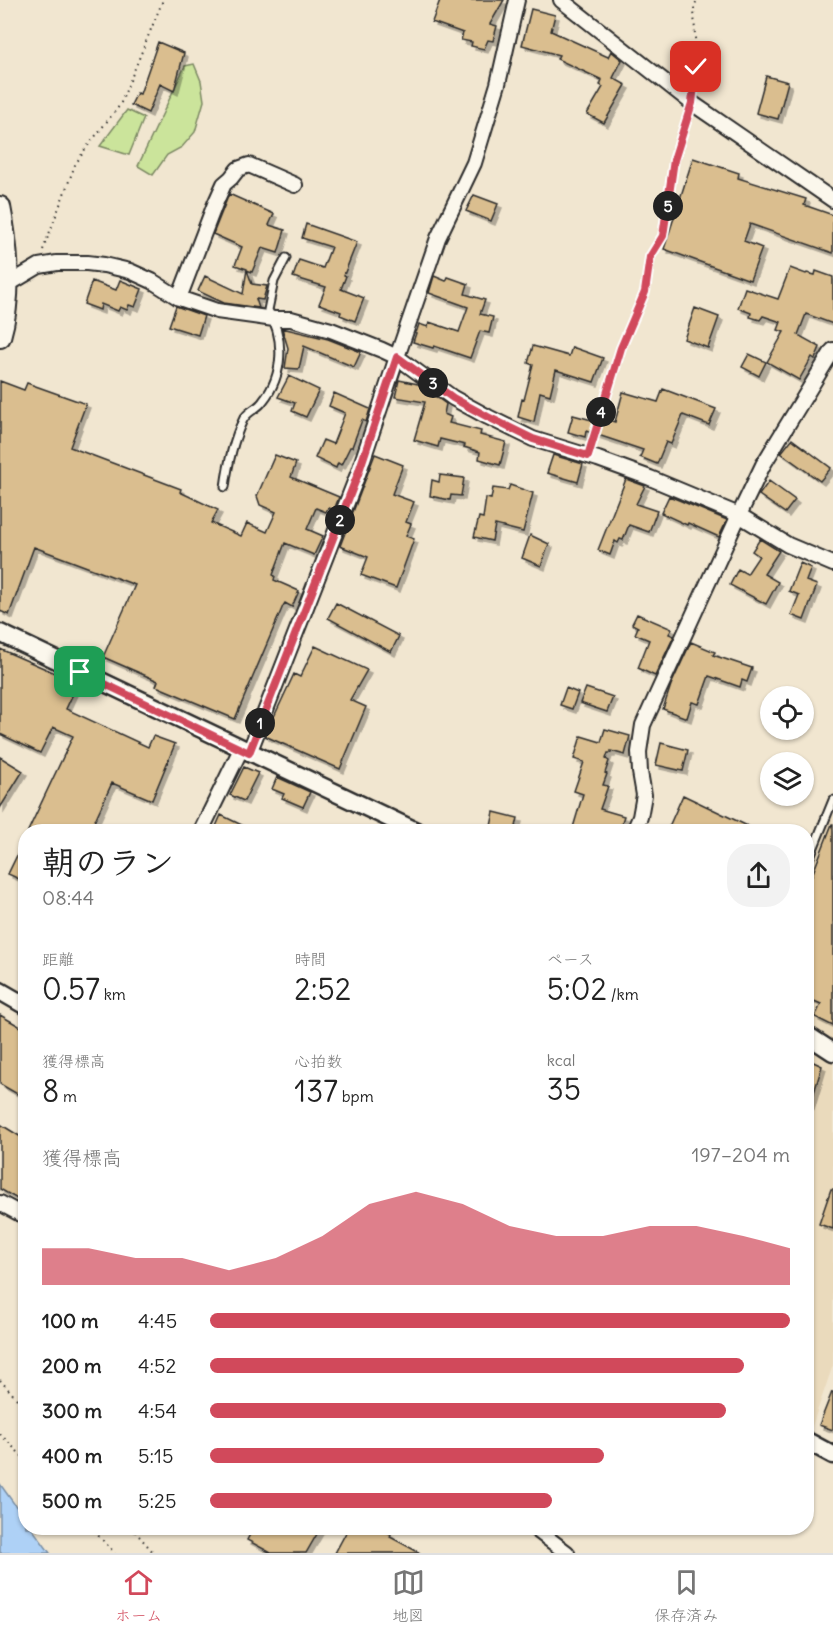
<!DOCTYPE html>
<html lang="ja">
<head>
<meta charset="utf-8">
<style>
  body { margin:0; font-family:Delius,"Klee One",sans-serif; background:#f2f2f2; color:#222; height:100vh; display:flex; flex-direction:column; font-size:22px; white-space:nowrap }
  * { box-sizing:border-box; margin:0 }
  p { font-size:20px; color:#767676 }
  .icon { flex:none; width:33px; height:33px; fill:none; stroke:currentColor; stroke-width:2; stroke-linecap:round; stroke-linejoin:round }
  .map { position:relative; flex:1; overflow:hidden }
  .sheet { position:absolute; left:18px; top:824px; width:796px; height:711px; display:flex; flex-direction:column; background:#fff; border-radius:24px; box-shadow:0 2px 4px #0004 }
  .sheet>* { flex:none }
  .fabs { position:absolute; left:760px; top:686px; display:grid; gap:12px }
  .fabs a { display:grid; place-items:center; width:54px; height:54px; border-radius:50%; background:#fff; box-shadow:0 2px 4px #0004; font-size:30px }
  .pin { position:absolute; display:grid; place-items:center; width:51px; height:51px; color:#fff; margin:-26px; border-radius:12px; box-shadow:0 3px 9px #0006 }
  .km { position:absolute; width:30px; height:30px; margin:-15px; border-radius:50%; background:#222; color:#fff; font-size:16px; line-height:30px; text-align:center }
  .round { display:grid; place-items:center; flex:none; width:63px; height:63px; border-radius:24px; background:#f2f2f2 }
  .headline { display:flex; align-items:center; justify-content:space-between; height:102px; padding:0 24px }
  h1 { font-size:33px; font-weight:600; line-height:45px }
  .metrics { display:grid; grid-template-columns:repeat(3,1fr); gap:9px; height:102px; padding:6px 24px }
  .metrics div { display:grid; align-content:center }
  .metrics b { font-size:30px; font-weight:600 }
  .metrics small { font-size:16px; font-weight:400 }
  .metrics p { font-size:16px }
  .chart { height:168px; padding:12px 24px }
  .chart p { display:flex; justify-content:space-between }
  .chart svg { width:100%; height:108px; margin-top:6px; fill:#d1495b; opacity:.7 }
  ul { padding:0 24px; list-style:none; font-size:20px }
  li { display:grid; grid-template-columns:96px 72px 1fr; align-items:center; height:45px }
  li i { height:15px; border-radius:8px; background:#d1495b }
  .menu { display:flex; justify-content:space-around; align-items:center; height:84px; border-top:2px solid #e0e0e0; background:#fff; font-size:16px; color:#767676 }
  .menu a { display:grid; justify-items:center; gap:3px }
  .menu .on { color:#d1495b }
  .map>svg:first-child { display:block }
  .built { fill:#eadabc }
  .green { fill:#cbe49b; stroke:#7b8863; stroke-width:1.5 }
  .water { fill:#aed1f6; stroke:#7a8fa5; stroke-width:1.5 }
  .building { fill:#dabe8f; stroke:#2b2b2b; stroke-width:1.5; filter:url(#shadow) }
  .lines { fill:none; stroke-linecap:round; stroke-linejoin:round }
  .service-casing { stroke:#2b2b2b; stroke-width:11 }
  .minor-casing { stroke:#2b2b2b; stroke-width:18 }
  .tertiary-casing { stroke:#2b2b2b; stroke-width:21 }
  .secondary-casing { stroke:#2b2b2b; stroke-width:24 }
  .path { stroke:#2b2b2b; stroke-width:2; stroke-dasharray:1.5 4.5; stroke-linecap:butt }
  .service { stroke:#fbf7ec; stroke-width:7 }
  .minor { stroke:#fbf7ec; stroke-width:14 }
  .tertiary { stroke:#fbf7ec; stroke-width:16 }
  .secondary { stroke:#fbf7ec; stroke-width:20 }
  .route-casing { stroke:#fff; stroke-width:12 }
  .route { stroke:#d1495b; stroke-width:8 }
</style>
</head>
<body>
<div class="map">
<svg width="833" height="1553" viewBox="0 0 833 1553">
  <defs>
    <filter id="shadow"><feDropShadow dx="4" dy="4" stdDeviation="0" flood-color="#0004"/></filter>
  </defs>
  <rect width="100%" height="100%" fill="#f1e6d0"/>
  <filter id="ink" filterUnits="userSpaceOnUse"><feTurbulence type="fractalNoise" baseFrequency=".0167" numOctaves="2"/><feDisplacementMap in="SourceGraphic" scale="12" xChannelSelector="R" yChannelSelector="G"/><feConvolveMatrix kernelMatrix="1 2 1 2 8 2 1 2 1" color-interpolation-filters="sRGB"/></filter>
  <g filter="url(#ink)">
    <path class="built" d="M833,800V1365L811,1429L807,1426V863Z"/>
    <path class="green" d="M194,64L201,81L204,101L195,132L182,147L167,155L153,175L138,166L185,66Z
      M127,110L144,118L129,155L100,146Z"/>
    <path class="water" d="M0,1484L25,1519L26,1527H31L50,1553H0Z"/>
    <path class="building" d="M440,0H504L490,24L497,26L493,41L488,40L484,49L471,46L472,42L461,40L463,33L432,22Z
      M531,9L555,15L551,31L608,57L611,51L622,60L613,78L626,85L604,123L587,114L603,87L600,85L602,80L557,59L559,55L522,45Z
      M158,42L184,53L174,91L160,84L148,113L131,105L137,93L140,94Z
      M766,76L788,82L778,119L756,113Z
      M693,158L739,173L738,178L806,199L804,205L833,215V253L750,224L744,241L762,248L750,280L664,249Z
      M229,194L274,214L269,225L285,230L278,253L262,248L252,272L247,270L252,284L267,286L263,300L256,299L259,308L224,303L198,291L205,276L243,294L247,269L235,265L242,247L213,234Z
      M474,195L498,204L491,221L466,211Z
      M306,224L357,242L344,275L346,276L341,289L364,298L355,321L340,315L341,312L319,304L326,287L293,277L299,260L323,268L331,247L302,238Z
      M790,268L806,274L807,273L815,275L816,271L833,277V324L806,314L798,335L820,347L815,359L812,357L799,380L767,362L784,332L778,330L781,322L763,316L760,320L750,317L751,313L738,308L745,288L778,299Z
      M434,276L446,281L448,277L468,284L465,294L485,300L480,314L493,317L489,333L480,331L470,358L434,346L433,348L413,342L419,324L428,327L429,322L459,332L468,307L429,293Z
      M120,280L142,289L135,307L129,305L127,310L120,307L118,311L101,304L100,310L84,304L92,281L116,290Z
      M176,306L204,316L198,335L169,326Z
      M695,308L719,317L708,348L684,339Z
      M282,328L328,339L361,352L354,367L304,346L299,369L285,368L288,348Z
      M533,346L569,356L572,347L603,358L594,382L556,370L550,395L540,392L534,422L518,417L522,399L524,400L533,365L528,363Z
      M749,354L766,362L759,376L742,367Z
      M289,376L319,390L306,417L292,411L295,403L278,397Z
      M399,380L418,384L446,404L444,414L451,417L449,423L481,431L480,435L506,442L500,465L479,459L480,452L464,447L465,445L440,439L438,447L414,440L425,402L395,397Z
      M0,381L24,390L27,383L86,404L70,447L181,489L180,492L218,510L211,523L241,536L247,523L267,532L276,512L260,505L257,496L275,455L296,463L291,477L339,497L334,510L328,508L326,512L316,508L307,529L323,536L314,555L285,543L273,575L275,576L274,580L299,591L292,607L285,603L283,606L235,719L156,686L158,681L103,657L135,585L34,547L9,615L0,611Z
      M663,389L716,409L709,425L683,415L671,444L666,442L657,464L640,457L643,450L586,431L585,437L568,432L573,415L607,424L608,420L615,422L623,392L658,402Z
      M334,393L370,409L366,422L362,420L352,447H350L341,465L338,463L336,468L315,458L323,440L333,444L345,413L329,406Z
      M792,439L831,468L820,481L781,453Z
      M375,454L403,465L392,494L414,502L406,522L411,524L406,536L414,539L396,588L361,575L368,557L340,546Z
      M553,455L583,464L578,482L547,473Z
      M440,475L464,478L461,496L451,495L450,500L430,496L432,480L439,482Z
      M626,479L645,486L636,504L657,511L649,532L629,525L623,540L620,539L618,543L615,541L610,555L598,550Z
      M769,481L795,500L785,513L759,495Z
      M510,485L533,493L523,532L495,525L492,541L474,537L479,517L483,518L486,498L491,499L493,488L508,490Z
      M669,496L727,520L719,537L688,523L687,525L661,513Z
      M530,535L549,544L541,566L522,558Z
      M760,539L779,551L764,574L778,582L766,604L730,585L738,569L747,574L759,556L752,551Z
      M800,563L811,568L806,581L817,585L804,620L791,615L799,595L789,591Z
      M336,603L399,636L391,652L328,618Z
      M637,614L672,629L669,634L674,636L655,676L638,668L649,640L635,634L638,627L632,624Z
      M691,642L715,652L713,655L752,668L747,682L742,680L740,687L709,676L699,704L692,702L687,718L663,709L671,685Z
      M315,646L367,670L350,700L366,707L340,769L265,736L294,674L300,677Z
      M0,649L78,683L66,709L148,747L153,736L175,744L152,800L112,783L90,831H28L73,736L53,727L40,753L0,734Z
      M566,688L578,693L572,709L560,705Z
      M586,688L613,697L607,712L580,703Z
      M605,729L630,736L625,755L611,751V753H608L606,759L609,761L605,773L607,774L603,785L608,786L600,809L624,816L619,831H572L583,794L574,791L584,762L574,759L581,736L601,742Z
      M661,743L688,750L683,771L656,765Z
      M0,757L23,771L0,808Z
      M244,767L258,773L244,801L230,795Z
      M277,777L310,792L303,807L282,798L284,794L272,789Z
      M683,795L758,831H667Z
      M494,812L518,818L515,831H490Z
      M221,815L254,831H214Z
      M832,824H833V1026L815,1017L821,1004L807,998V888Z
      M26,837V882L8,874Z
      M0,1015L26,1030V1099L0,1084Z
      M807,1059L822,1066L810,1106L807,1105Z
      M0,1124L26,1140V1204L0,1189Z
      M831,1189H833V1229L819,1224Z
      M832,1392H833V1430L819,1425Z
      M254,1527H321L306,1553H271L247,1540Z
      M349,1527H378L391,1534L390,1537L420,1553H335Z"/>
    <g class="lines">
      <defs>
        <path id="service" d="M225,487C228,464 233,441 243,420C247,411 258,409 263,401C284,375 285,338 268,310L274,281L286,258
          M807,864L833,800"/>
        <path id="minor" d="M561,0L692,103L833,200
          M7,285L39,266L57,263H87L104,265L130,271L152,281L179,298L217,311L274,319H291L331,330L382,350L397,357L453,398L488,417L533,439L598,459L650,478L739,515L643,725L639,752L640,772L644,795L640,817L634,831
          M179,298L215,204L224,184L231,178L238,169L249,165L295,185
          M833,350L763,465L739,515L788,545L833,564
          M249,753L358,474L397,357L438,238L474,163L498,84L517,0
          M201,831L241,749
          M0,1203L26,1217
          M533,1527L567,1553"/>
        <path id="tertiary" d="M0,633L416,831
          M0,991L26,1006
          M807,1035L833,1052
          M807,1441L833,1455"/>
        <path id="secondary" d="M0,207C8,248 12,296 0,337"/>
      </defs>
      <use href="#service" class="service-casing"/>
      <use href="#minor" class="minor-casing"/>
      <use href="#tertiary" class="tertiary-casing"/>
      <use href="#secondary" class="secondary-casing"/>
      <path class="path" d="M694,87L696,67L694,7L697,0
        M43,250L75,165L86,148L120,105L163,0
        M592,442L621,348L645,292L650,257L663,236L674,160L688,118
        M0,1380L26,1409
        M0,1434L26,1460
        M90,1527L115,1553
        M131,1527L154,1553"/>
      <use href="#service" class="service"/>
      <use href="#minor" class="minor"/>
      <use href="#tertiary" class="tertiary"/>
      <use href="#secondary" class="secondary"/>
    </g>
  </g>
  <g class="lines" filter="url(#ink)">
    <defs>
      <path id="route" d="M80,672L249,753L358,474L397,357L453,398L488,417L533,439L588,456L621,348L645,292L650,257L663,236L674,160L692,103L696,67"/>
    </defs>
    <use href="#route" class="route-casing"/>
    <use href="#route" class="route"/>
  </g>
</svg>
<div class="fabs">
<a><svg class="icon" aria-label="locate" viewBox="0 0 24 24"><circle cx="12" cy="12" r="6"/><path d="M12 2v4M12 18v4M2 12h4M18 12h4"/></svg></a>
<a><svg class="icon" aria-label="layers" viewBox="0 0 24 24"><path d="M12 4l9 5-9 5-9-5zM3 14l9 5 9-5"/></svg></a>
</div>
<div class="pin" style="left:80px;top:672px;background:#1e9e55"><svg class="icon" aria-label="arrive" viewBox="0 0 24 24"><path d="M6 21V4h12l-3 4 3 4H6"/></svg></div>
<div class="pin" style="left:696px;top:67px;background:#d93025"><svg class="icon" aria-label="check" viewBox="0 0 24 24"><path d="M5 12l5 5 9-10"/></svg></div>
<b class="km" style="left:260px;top:723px">1</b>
<b class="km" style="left:340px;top:520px">2</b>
<b class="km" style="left:433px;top:383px">3</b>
<b class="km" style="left:601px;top:412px">4</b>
<b class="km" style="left:668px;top:206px">5</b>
<section class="sheet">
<div class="headline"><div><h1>朝のラン</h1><p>08:44</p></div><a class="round"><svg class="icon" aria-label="share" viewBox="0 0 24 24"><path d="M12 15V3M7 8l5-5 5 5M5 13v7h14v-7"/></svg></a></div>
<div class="metrics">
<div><p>距離</p><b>0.57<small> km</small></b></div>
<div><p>時間</p><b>2:52</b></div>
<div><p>ペース</p><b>5:02<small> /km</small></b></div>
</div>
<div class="metrics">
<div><p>獲得標高</p><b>8<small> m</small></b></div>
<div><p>心拍数</p><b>137<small> bpm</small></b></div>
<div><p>kcal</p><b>35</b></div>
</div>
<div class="chart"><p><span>獲得標高</span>197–204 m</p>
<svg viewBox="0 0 160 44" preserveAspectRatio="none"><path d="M0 44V29L10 29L20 33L30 33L40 38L50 33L60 24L70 11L80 6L90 11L100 20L110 24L120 24L130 20L140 20L150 24L160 29V44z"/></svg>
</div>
<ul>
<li><b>100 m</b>4:45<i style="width:100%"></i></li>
<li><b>200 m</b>4:52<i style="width:92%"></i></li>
<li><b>300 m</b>4:54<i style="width:89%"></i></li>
<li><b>400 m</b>5:15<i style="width:68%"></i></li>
<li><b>500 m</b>5:25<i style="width:59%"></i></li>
</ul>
</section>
</div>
<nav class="menu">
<a class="on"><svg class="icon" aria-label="home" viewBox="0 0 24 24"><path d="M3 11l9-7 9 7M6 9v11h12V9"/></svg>ホーム</a>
<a><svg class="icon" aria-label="map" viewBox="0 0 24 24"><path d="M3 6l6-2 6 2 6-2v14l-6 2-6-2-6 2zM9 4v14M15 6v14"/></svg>地図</a>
<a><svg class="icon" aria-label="saved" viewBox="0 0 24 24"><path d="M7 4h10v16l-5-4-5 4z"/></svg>保存済み</a>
</nav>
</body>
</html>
